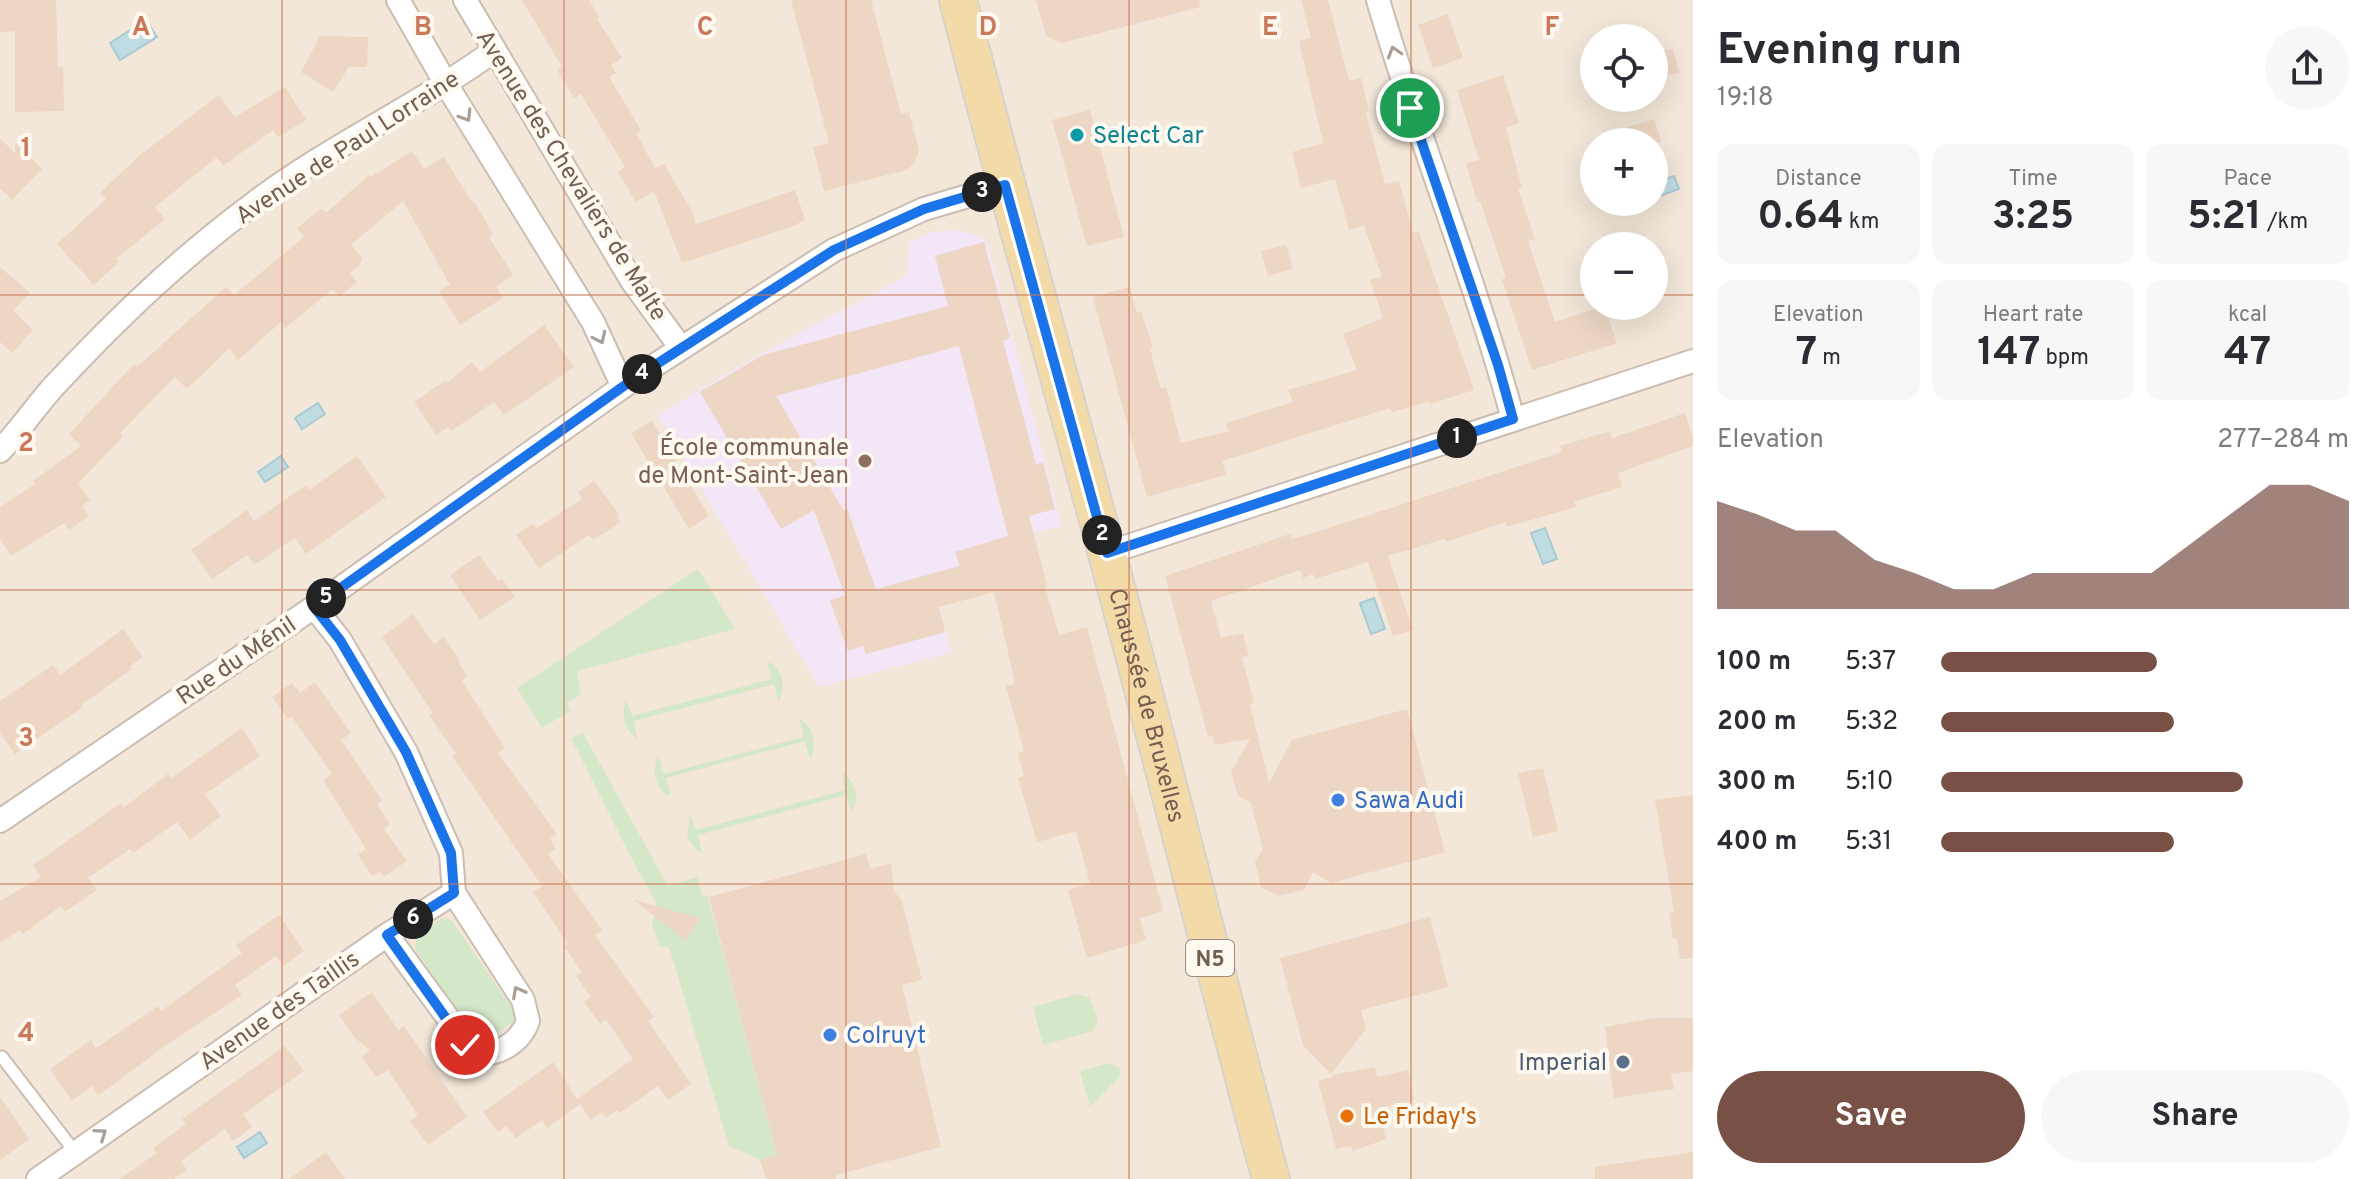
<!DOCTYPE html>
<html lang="en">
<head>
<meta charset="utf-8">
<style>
  body { margin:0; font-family:Overpass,sans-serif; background:#f7f7f7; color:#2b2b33; height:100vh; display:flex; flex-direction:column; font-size:30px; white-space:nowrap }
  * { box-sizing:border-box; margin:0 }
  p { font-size:26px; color:#7c7c81 }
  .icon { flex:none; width:44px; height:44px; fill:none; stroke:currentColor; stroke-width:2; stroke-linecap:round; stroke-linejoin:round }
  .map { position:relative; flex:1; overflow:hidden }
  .panel { display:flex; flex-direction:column; background:#fff; width:680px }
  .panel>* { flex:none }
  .buttons { position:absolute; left:1580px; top:24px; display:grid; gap:16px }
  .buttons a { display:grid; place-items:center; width:88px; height:88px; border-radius:50%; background:#fff; box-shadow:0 8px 32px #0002; font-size:40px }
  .pin { position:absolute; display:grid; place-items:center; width:68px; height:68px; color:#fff; margin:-34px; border:4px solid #fff; border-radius:50%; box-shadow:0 2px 8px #0007 }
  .km { position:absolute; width:40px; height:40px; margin:-20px; border-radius:50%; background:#222; color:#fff; font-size:22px; line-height:40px; text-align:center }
  .round { display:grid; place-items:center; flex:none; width:84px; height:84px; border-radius:42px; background:#f7f7f7 }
  .overview { display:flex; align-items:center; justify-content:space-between; height:136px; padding:0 24px }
  h1 { font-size:44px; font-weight:700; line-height:60px }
  .metrics { display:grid; grid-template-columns:repeat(3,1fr); gap:12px; height:136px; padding:8px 24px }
  .metrics div { display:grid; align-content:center; border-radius:16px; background:#f7f7f7; text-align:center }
  .metrics b { font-size:40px; font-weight:700 }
  .metrics small { font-size:22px; font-weight:400 }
  .metrics p { font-size:22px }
  .chart { height:224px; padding:16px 24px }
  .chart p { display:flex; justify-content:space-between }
  .chart svg { width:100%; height:144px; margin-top:8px; fill:#795045; opacity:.7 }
  .cta { display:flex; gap:16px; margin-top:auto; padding:16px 24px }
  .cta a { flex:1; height:92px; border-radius:48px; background:#795045; color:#fff; font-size:32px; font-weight:700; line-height:92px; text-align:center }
  .cta a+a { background:#f7f7f7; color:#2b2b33 }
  ul { padding:0 24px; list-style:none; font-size:26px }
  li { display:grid; grid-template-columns:128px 96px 1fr; align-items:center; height:60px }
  li i { height:20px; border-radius:10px; background:#795045 }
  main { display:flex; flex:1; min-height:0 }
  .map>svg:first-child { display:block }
  .residential { fill:#f2e7d9; fill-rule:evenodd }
  .education { fill:#f2e6f7 }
  .green { fill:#d4e7c9 }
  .water { fill:#c0dce3; stroke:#a7cad3; stroke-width:2 }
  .building { fill:#edd6c4; fill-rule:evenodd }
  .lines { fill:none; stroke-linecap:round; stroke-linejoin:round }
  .lane-casing { stroke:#ccbdb0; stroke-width:15 }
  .street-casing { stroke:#ccbdb0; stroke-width:26 }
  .primary-casing { stroke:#d8d2ce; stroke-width:40 }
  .lane { stroke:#fff; stroke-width:11 }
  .street { stroke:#fff; stroke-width:22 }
  .primary { stroke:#f2daa9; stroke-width:36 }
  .oneway { stroke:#ab9e95 }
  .route-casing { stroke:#fff; stroke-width:16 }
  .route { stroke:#1a73e8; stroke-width:10 }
  .grid { fill:none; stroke:#c9785a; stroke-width:2; stroke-opacity:0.55 }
  .culture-dot { fill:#0f9aa8; stroke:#fdf9f0; stroke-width:3 }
  .education-dot { fill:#8d6e63; stroke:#fdf9f0; stroke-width:3 }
  .shop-dot { fill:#3f7fe0; stroke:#fdf9f0; stroke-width:3 }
  .service-dot { fill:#5c6f8a; stroke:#fdf9f0; stroke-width:3 }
  .food-dot { fill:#e8710a; stroke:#fdf9f0; stroke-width:3 }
  .labels { text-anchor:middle; stroke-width:8; stroke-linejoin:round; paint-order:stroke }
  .shield { fill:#fdf9f0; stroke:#9c8c7f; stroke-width:2 }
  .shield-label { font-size:22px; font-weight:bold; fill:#735e4f }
  .culture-label { font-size:24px; fill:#0d838f; stroke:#fdf9f0; text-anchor:start }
  .street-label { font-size:24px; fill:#735e4f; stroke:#fdf9f0 }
  .education-label { font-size:24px; fill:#785e54; stroke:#fdf9f0; text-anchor:end }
  .shop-label { font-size:24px; fill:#366cbe; stroke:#fdf9f0; text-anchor:start }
  .service-label { font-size:24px; fill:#4e5e75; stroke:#fdf9f0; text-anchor:end }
  .food-label { font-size:24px; fill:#c56008; stroke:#fdf9f0; text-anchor:start }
  .grid-label { font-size:26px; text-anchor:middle; font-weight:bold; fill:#c9785a; stroke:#fdf9f0; stroke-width:8; stroke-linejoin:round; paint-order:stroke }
</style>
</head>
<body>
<main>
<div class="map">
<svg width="1693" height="1179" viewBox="0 0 1693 1179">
  <rect width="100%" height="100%" fill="#fbf5ea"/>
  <path class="residential" d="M0,0H1693V1179H0ZM1594,38H1654V98H1594ZM1594,142H1654V202H1594ZM1594,246H1654V306H1594Z"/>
  <path class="education" d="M957,230L978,236L987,242L1062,526L999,541L938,606L952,652L819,687L658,415L757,356L906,276L910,243L931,232Z"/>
  <path class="green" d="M698,569L735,629L577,671L581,694L566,703L570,711L542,728L517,688Z
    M770,662C783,673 785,684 780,700H778L774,684L634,721L637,739C623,729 621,715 626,700L632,716L772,679L768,664Z
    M800,719C814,729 816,740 812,757H809L805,741L666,778L670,794L668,796C655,785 652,774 657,757L659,758L664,774L803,737Z
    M583,733L668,886L697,877L702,894L708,897L777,1155L761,1160L729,1146L669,947H660L652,924L657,904C626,851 600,794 571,738Z
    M842,773C856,781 860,797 852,812L846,795L698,835L702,853L697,850L687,837L690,814L696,830L845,790Z
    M442,918L451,920L517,1015L514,1021L491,1038L480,1037L470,1030L415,949C416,932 428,927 442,918Z
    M1078,994L1090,998L1098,1021L1093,1031L1043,1045L1033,1007Z
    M1111,1063L1120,1069V1077L1090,1107L1080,1071Z"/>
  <path class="water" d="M146,20L157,37L120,60L110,43Z
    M1674,176L1679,189L1654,198V183Z
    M318,403L325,414L302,429L295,418Z
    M281,456L288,467L265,482L258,472Z
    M1545,528L1557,559L1543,564L1531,533Z
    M1374,598L1385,629L1371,634L1360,603Z
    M260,1132L267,1143L244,1158L237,1147Z"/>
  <path class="building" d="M0,0H56L58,67H63L64,111L15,112V31L0,32Z
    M522,0H589L599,17L597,19L622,58L611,65L616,73L609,77L641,130L636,133L655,168L664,164L691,210L696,224L795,190L805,219L796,225L682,263L654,191L636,202L618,172L625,167L581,94L574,98L557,70L562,67Z
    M791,0H871L901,114L909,112L919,150L914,164L906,170L824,191L813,147L829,143Z
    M1036,0H1199L1200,7L1062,43L1046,36Z
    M1301,0H1328L1349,81L1361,78L1369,112L1366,113L1385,184L1399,181L1413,233L1419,232L1474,390L1430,404L1429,401L1392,412L1390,408L1222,461L1226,475L1147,497L1093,297L1130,287L1137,313L1141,312L1153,347L1150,348L1160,388L1166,387L1181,443L1229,431L1226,423L1293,402L1288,390L1357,370L1343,334L1383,318L1370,280L1382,277L1364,225L1349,230L1335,179L1301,188L1292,152L1323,143L1299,41L1311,38Z
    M1448,14L1463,58L1433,68L1418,25Z
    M320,36L368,37L367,67H349L333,92L301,72Z
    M1673,49L1679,73L1659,77L1654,53Z
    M1503,75L1519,123L1506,128L1522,188L1518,189L1535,239L1528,241L1555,322L1604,306L1617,343L1532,370L1502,279L1506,278L1480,201L1477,202L1466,163L1479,160L1457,90Z
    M285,87L306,120L278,137L273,130L223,166L217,157L155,207L165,219L116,259L119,262L94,285L57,244L106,199L100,193L140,155L219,95L235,117Z
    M1090,110L1124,237L1087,246L1052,120Z
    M1654,119L1662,142H1597L1596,137Z
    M0,138L15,153V142L42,169L12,200L0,188Z
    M412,151L424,169L444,157L472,202L474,201L493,234L489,237L513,275L496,286L503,298L460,325L439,291L450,285L403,201L351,245L363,259L360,262L361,264L350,273L357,282L339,297L333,289L285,328L281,322L238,360L229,349L187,389L175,377L120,433L123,437L78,483L90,500L82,506L89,516L69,530L64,523L11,556L0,539V507L35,484L33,481L81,446L69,434L134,364L137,367L226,287L234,295L304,237L297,228L322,208L326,213L369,175L371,177Z
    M984,242L1010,338L1003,341L1036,464L1043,462L1055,509L1029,516L1047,585L1045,586L1059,635L1087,627L1163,911L1140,918L1146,940L1087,958L1068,890L1090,884L1076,831L1037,842L1018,778L1024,776L1018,753L1024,751L1006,686L1014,684V678L994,592L939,607L945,632L866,654L863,646L848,651L830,601L845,595L814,510L781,529L700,392L763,355L948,306L935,256ZM959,346L1008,536L955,552L960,566L876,589L847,509L844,511L776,396Z
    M1286,245L1293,269L1268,276L1261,251Z
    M0,267L30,293L13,311L33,330L12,353L0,342Z
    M544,325L574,367L504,415L494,402L451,431L448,427L436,435L414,402L446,380L448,382L472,362L480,372Z
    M1685,413L1693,437V446L1618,473L1622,487L1574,502L1576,507L1507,527L1505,522L1446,542L1445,539L1388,556L1413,630L1393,636L1368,562L1315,579L1313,574L1303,578L1300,570L1211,601L1221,638L1243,633L1249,656L1242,657L1254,703L1250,704L1269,783L1292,740L1407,709L1445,852L1331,883L1313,872L1304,890L1279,896L1261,887L1255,862L1263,849L1251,803L1238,796L1231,772L1250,739L1215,745L1213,736L1208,737L1165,576L1290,534L1292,539L1348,522L1562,452L1560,446L1610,431L1612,438Z
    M652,421L709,516L689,529L631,433Z
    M357,456L386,497L306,554L295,538L254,565L247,555L212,579L191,550L247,510L254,521L306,485L309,490Z
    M594,481L619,514L617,516L621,522L593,540L589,535L539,568L516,535L532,524L537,528L582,499L578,492Z
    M479,555L498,581L502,579L515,597L480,620L450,575Z
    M413,614L434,644L444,637L460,661L458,662L467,675L462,681L505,748L498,753L557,834L550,839L556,849L548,854L602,930L595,935L654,1017L648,1021L691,1084L668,1100L658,1086L620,1113L617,1110L606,1118L602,1112L591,1120L580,1104L547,1128L542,1120L516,1138L506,1126L498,1132L483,1112L553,1062L577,1099L633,1059L606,1019L600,1024L584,1002L591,997L576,976L582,972L564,946L568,943L533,892L542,886L452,756L456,754L429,715L433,713L382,637Z
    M123,629L143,657L130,666L132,669L81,705L83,707L15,754L0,733V701L53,665L60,675Z
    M315,682L351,733L341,740L382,800L377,804L390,824L384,829L407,861L384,877L380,871L372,876L358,855L366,849L323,780L332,774L292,717L288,719L272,697L292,683L300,693Z
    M242,728L260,756L205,794L221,816L190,840L177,822L133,853L130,849L88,878L97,890L65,912L61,906L23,934L20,930L0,943V901L41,877L33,865L121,803L123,808L168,774L171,778Z
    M1543,768L1558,831L1533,837L1518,773Z
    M1693,795V958L1680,959L1677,938L1673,939L1669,913L1674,912L1655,800Z
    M866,854L870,869L891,863L894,891L902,901L922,980L902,985L941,1147L836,1175V1179H766L760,1160L777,1155L709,897Z
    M634,900L700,918L686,941Z
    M279,915L304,951L283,966L276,956L235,985L242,995L165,1046L98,1096L92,1086L72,1101L50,1069L91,1040L96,1048L158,1006L161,1011L242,953L236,945Z
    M1430,917L1448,987L1361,1010L1366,1029L1331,1074L1303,1045L1280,958Z
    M372,992L398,1030L404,1026L467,1117L428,1145L410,1121L418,1115L388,1070L376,1077L362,1057L370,1050L355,1038L339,1015Z
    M1653,1018H1693V1071L1671,1074L1674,1089L1614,1098L1605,1027Z
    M285,1046L304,1071L243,1114L252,1127L233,1141L225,1129L181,1161L187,1170L174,1179H119L157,1153L153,1148L186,1124L182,1119Z
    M1375,1067L1377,1077L1408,1070L1414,1101L1378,1108L1386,1139L1353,1151L1351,1146L1336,1149L1318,1081L1333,1077L1332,1075Z
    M0,1097L29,1139L0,1160Z
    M326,1152L345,1179H289Z
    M1693,1152V1179H1595V1167Z"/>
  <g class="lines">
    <defs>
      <path id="lane" d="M2,1057L75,1152"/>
      <path id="street" d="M398,0L446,84L593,322L623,387
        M465,0L632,281L681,348
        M1378,0C1419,141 1475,278 1513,419
        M0,451C20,430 36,406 55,385C118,318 179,259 253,204C329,146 418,106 495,50
        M1107,553L1693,361
        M0,821L314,607L635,378L834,250L924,209L1005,185
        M387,935L473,1052C496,1058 520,1043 528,1021L523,1000L454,893
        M38,1179L387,935L454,893L451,853L406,752L340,640L314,607"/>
      <g id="primary">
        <path id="s1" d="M958,0C1005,184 1057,367 1106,550C1163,759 1214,970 1271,1179"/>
      </g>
    </defs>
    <use href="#lane" class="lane-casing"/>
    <use href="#street" class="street-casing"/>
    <use href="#primary" class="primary-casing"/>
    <use href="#lane" class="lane"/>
    <use href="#street" class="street"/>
    <use href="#primary" class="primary"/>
  </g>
  <defs><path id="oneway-chevron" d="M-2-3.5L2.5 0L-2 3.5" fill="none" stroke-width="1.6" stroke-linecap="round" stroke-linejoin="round" transform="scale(2)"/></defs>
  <g class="oneway">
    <use href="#oneway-chevron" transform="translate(1394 52) rotate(-107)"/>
    <use href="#oneway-chevron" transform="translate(466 116) rotate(58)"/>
    <use href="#oneway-chevron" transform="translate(600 338) rotate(65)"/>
    <use href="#oneway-chevron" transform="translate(518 992) rotate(-118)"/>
    <use href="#oneway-chevron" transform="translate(101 1134) rotate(-35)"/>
  </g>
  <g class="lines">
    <defs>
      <path id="route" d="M465,1045L387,935L454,893L451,853L406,752L340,640L314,607L635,378L834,250L924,209L1005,185L1107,553L1513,419L1498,365L1410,108"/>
    </defs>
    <use href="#route" class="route-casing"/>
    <use href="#route" class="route"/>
  </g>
  <path class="grid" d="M282,0V1179M564,0V1179M846,0V1179M1129,0V1179M1411,0V1179M0,295H1594M1654,295H1693M0,590H1693M0,884H1693"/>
  <circle class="culture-dot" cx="1077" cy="135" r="8"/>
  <circle class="education-dot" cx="865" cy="461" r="8"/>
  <g class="shop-dot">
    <circle cx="1338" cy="800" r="8"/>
    <circle cx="830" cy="1035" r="8"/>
  </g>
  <circle class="service-dot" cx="1623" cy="1062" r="8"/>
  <circle class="food-dot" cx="1347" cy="1116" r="8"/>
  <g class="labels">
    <rect class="shield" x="1186" y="940" width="48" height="36" rx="6"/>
    <g class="shield-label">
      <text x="1210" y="966">N5</text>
    </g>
    <g class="culture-label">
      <text x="1093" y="143">Select Car</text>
    </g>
    <g class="street-label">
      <text transform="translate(347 147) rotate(-33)" y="8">Avenue de Paul Lorraine</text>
      <text transform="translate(572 175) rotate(58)" y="8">Avenue des Chevaliers de Malte</text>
      <text transform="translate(236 660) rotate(-34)" y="8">Rue du Ménil</text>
      <text dy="8" stroke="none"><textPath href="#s1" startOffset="730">Chaussée de Bruxelles</textPath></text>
      <text transform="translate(279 1010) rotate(-35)" y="8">Avenue des Taillis</text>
    </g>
    <g class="education-label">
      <text x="849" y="455">École communale<tspan x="849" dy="28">de Mont-Saint-Jean</tspan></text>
    </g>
    <g class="shop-label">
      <text x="1354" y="808">Sawa Audi</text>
      <text x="846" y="1043">Colruyt</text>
    </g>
    <g class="service-label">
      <text x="1607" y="1070">Imperial</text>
    </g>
    <g class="food-label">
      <text x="1363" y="1124">Le Friday's</text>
    </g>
  </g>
  <g class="grid-label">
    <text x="141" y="35">A</text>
    <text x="423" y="35">B</text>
    <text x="705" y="35">C</text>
    <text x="988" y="35">D</text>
    <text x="1270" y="35">E</text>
    <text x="1552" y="35">F</text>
    <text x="26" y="156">1</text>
    <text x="26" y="451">2</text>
    <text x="26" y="746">3</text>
    <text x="26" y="1041">4</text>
  </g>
</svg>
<div class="buttons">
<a><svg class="icon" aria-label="locate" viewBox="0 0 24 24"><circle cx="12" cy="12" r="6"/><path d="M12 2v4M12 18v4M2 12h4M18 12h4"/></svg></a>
<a>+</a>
<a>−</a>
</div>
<div class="pin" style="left:1410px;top:108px;background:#1e9e55"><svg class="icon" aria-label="arrive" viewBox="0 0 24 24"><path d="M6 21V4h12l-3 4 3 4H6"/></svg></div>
<div class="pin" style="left:465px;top:1045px;background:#d93025"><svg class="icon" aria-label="check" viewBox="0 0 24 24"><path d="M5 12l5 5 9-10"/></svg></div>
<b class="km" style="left:1457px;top:438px">1</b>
<b class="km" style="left:1102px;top:535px">2</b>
<b class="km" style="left:982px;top:192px">3</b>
<b class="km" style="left:642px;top:374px">4</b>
<b class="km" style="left:326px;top:598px">5</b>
<b class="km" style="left:413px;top:919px">6</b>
</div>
<section class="panel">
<div class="overview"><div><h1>Evening run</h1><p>19:18</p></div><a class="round"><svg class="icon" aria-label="share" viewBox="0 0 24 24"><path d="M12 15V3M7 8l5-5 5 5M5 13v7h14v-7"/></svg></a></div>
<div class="metrics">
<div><p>Distance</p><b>0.64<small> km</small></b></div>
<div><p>Time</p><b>3:25</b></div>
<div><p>Pace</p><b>5:21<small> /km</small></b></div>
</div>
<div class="metrics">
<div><p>Elevation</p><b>7<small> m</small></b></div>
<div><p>Heart rate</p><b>147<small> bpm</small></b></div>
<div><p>kcal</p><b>47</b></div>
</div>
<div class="chart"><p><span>Elevation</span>277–284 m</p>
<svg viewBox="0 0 160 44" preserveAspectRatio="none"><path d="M0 44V11L10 15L20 20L30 20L40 29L50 33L60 38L70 38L80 33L90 33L100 33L110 33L120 24L130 15L140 6L150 6L160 11V44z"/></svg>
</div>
<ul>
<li><b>100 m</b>5:37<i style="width:53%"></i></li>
<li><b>200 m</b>5:32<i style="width:57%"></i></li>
<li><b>300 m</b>5:10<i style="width:74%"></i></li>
<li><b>400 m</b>5:31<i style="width:57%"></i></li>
</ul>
<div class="cta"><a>Save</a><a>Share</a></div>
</section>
</main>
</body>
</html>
